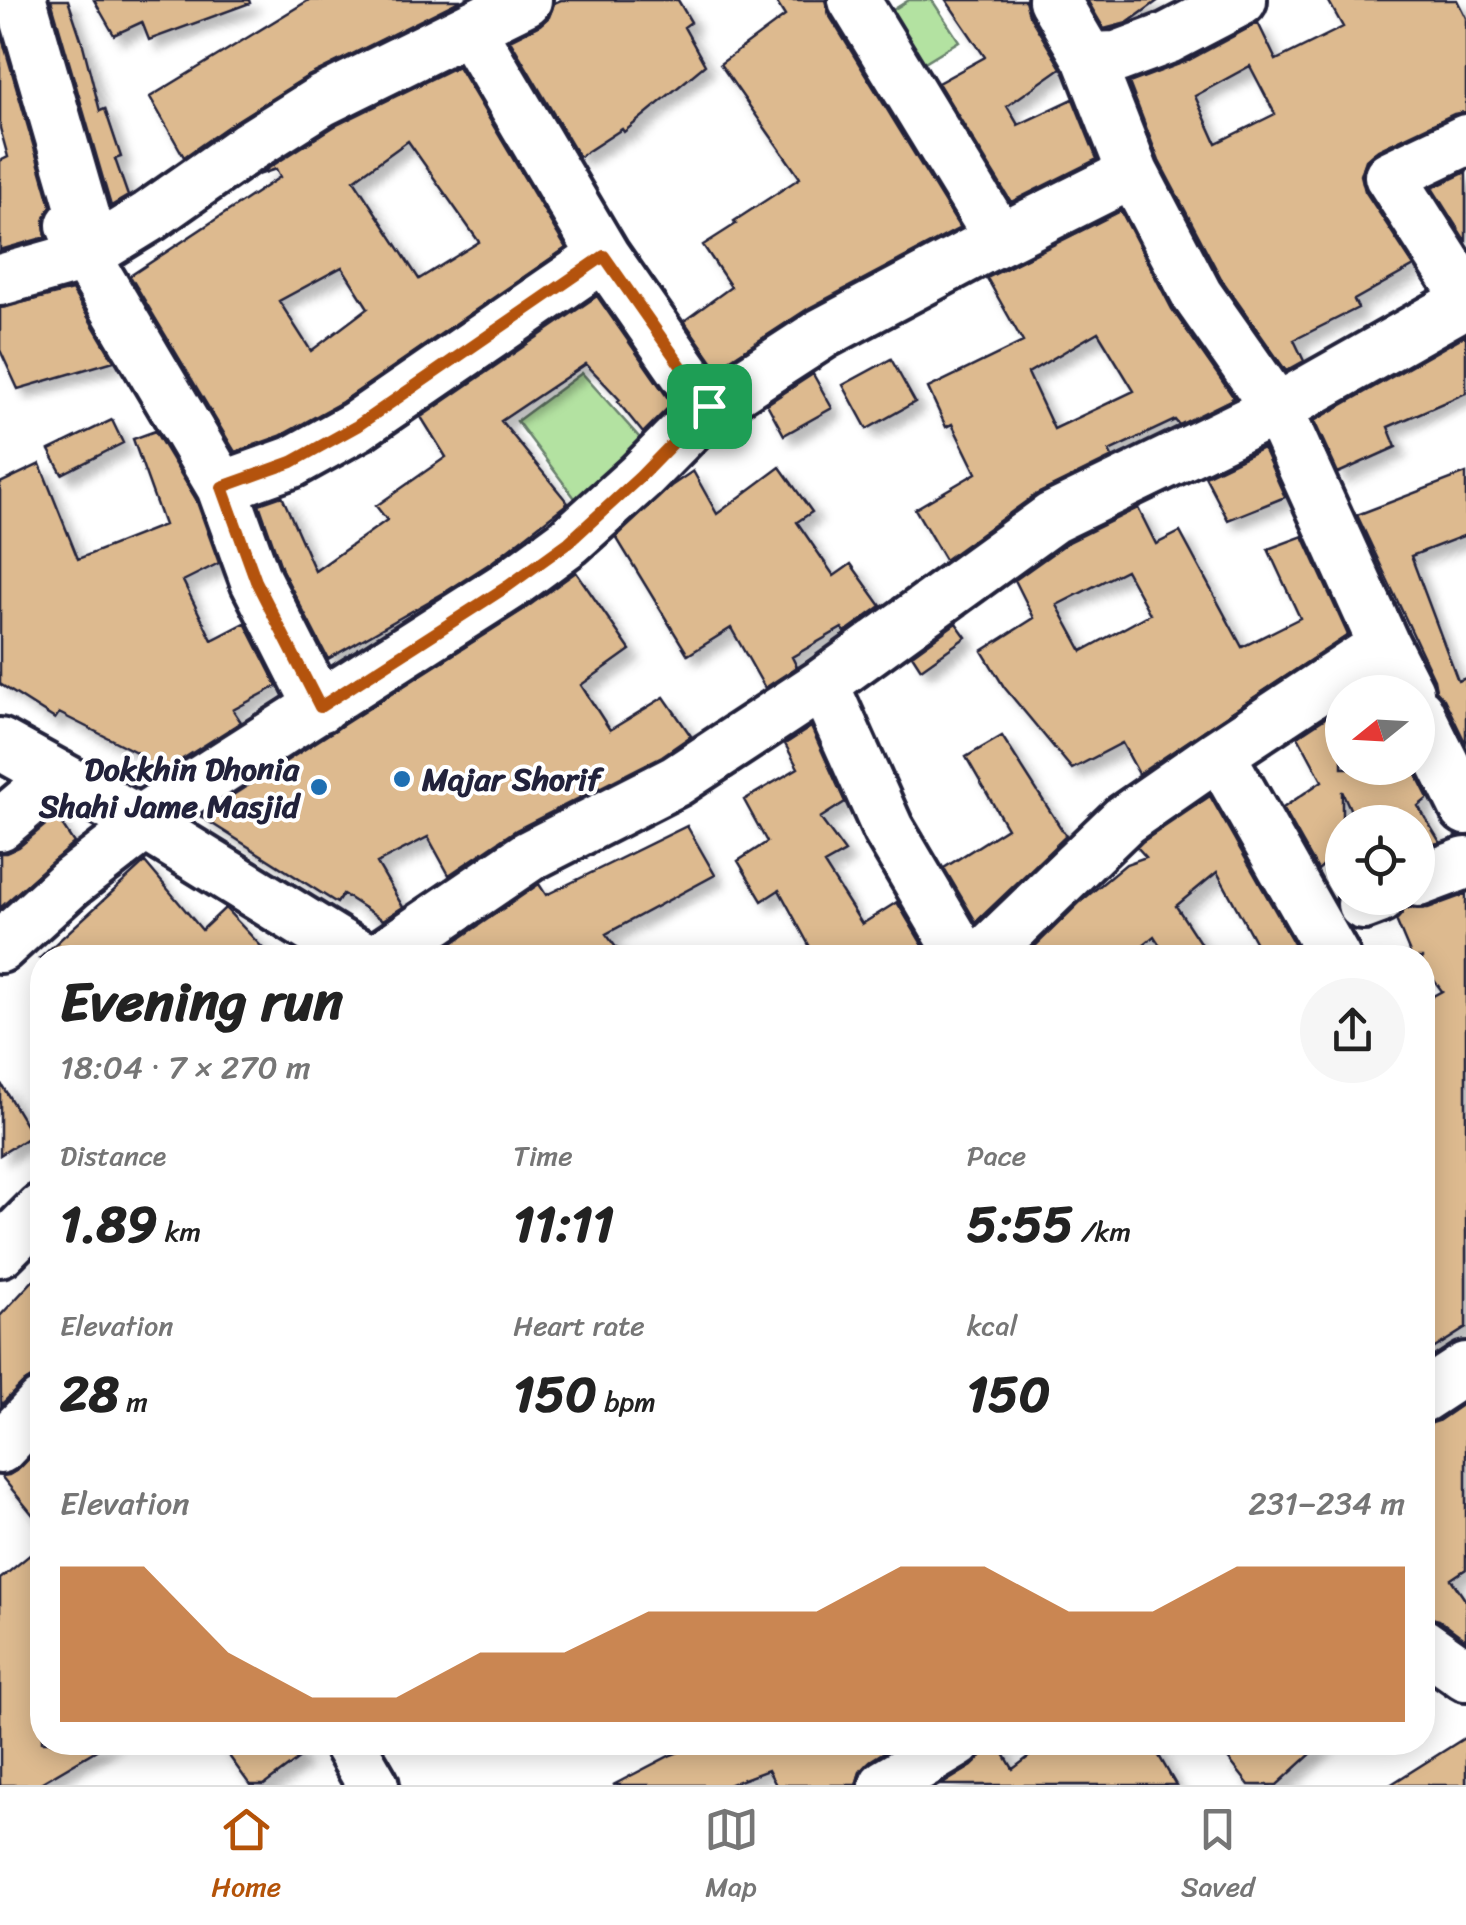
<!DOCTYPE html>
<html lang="en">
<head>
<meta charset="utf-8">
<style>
  body { margin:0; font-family:Sriracha,sans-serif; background:#f6f6f6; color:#222; height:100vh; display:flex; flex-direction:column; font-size:38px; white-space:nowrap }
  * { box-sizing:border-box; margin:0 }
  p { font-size:32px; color:#767676 }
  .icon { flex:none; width:55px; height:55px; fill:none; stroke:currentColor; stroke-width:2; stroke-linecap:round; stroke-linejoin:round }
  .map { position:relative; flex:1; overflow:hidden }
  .panel { position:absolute; left:30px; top:945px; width:1405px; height:810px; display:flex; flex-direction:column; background:#fff; border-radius:40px; box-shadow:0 5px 25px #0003 }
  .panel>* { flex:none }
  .needle { width:65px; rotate:252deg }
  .buttons { position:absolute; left:1325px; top:675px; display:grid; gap:20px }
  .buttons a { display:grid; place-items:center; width:110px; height:110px; border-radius:50%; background:#fff; box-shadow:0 5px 25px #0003; font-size:50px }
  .pin { position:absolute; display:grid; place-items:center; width:85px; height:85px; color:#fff; margin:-42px; border-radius:20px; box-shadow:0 5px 15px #0006 }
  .round { display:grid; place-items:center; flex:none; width:105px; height:105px; border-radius:52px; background:#f6f6f6 }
  .head { display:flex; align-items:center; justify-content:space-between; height:170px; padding:0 30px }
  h1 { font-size:55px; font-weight:700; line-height:75px }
  .metrics { display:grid; grid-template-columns:repeat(3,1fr); gap:15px; height:170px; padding:10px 30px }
  .metrics div { display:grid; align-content:center }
  .metrics b { font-size:50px; font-weight:700 }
  .metrics small { font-size:28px; font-weight:400 }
  .metrics p { font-size:28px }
  .chart { height:280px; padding:20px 30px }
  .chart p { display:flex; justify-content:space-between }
  .chart svg { width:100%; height:180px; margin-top:10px; fill:#b45309; opacity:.7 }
  .menu { display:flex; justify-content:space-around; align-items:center; height:140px; border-top:2px solid #e0e0e0; background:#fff; font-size:28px; color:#767676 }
  .menu a { display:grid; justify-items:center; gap:5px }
  .menu .active { color:#b45309 }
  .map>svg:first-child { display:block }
  .green { fill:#b3e2a1; stroke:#6a826e; stroke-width:2.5 }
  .building { fill:#ddba8f; stroke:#22223b; stroke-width:2.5; fill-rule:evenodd; filter:url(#shadow) }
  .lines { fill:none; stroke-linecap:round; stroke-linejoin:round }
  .minor-casing { stroke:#22223b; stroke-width:58 }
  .minor { stroke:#fff; stroke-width:50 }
  .route-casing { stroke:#fff; stroke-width:20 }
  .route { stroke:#b45309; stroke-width:12 }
  .poi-dot { fill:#1f6fb2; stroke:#fff; stroke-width:4 }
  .labels { text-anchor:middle; stroke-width:8; stroke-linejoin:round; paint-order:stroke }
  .poi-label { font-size:32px; font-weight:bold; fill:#22223b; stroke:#fff; text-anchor:end }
</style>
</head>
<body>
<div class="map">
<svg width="1466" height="1785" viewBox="0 0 1466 1785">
  <defs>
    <filter id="shadow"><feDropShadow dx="9" dy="9" stdDeviation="5" flood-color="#0004"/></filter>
  </defs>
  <rect width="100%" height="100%" fill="#fff"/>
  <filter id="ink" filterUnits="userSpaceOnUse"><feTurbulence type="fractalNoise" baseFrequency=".01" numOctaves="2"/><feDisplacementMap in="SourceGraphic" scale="20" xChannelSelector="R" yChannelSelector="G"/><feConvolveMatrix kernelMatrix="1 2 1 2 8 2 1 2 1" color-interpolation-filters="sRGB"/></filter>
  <g filter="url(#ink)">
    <path class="green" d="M909,0H932L959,41L923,63L888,13Z
      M582,373L654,454L586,513L517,421Z"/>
    <path class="building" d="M51,0H68L83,45L100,111L105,109L121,157L115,159L128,196L111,206Z
      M94,0H249L250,3L149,40L142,22L114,35Z
      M309,0H461L306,77L233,123L184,157L150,97Z
      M561,0H678L691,22L684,27L705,65L624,132L622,129L579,157L510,40L540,25L549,17L554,3Z
      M775,0H825L829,15L960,228L809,308L717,368L684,321L731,287L703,245L736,224L734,221L800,178L720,64L785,16Z
      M946,0H1025L1029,15L1061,68L1007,106L1018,125L1073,99L1097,159L1011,202L938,83L985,57Z
      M1087,0H1159L1127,23L1104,29Z
      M1328,0H1457L1466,18V112L1454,114L1378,150L1366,160L1361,175L1365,191L1414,266L1354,300L1358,308L1294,340L1304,361L1286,371L1222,280L1159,161L1129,83L1187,61L1258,23L1276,60L1343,27ZM1250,66L1275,114L1216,143L1195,96Z
      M0,31L51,206L44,221L46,237L0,250V161L8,157L0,128Z
      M458,66L566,248L342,402L280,436L235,452L130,276L280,177L276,169L258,175L264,171L335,126ZM408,141L479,242L419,279L354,180ZM342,267L368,308L311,351L279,301Z
      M1466,172V242L1432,188Z
      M1121,211L1172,309L1234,398L1179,425L1175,420L1109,451L1112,457L1035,495L945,560L915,509L976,473L952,424L946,427L928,388L1023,342L987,278ZM1098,332L1134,391L1054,429L1028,373Z
      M72,290L114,361L18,389L0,350V308Z
      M597,296L672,404L643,433L618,402L620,400L586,364L501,421L568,503L492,562L447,591L328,659L282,570L259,504L282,496L315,571L387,520L376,506L446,457L421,417Z
      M1466,335V393L1388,427L1396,447L1338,473L1314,421Z
      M891,359L915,402L867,429L843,385Z
      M813,374L832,408L784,435L767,404Z
      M112,420L123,443L62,474L49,450Z
      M155,431L196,499L219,563L183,581L212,640L245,623L277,686L233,710L241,722L159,774L136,752L59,713L55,719L0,684V483L40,464L78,559L164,525L133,439Z
      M1263,448L1285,497L1228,520L1205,476Z
      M780,467L812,512L797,522L834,576L851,564L881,606L845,632L842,628L792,657L797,667L765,688L731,628L688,655L616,537L671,486L693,471L717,514Z
      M1466,473V535L1411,556L1458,681L1466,678V744L1444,699L1436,690L1434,679L1357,515Z
      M1138,508L1156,544L1180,532L1242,647L1300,618L1268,549L1303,536L1348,635L1139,774L1122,743L1072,769L1004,687L982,651L1034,618L1015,580L1067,543ZM1126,570L1150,614L1082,651L1057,605Z
      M576,572L630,650L581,685L610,730L664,697L691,736L662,756L516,830L449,875L428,837L377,863L403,907L383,920L343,894L337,903L200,816L523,610Z
      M956,623L966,637L921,669L912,655Z
      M1342,707V768H1413L1428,798L1418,806L1440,842L1418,850V822H1356L1342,791V849L1318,870L1283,808L1322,781L1298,736Z
      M811,727L845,802L820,818L845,852L824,864L862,924L897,902L929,956L927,958H816L779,890L762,901L738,861L767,842L744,800L798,768L785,744Z
      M1002,736L1066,836L976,922L944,868L1007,828L966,757Z
      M1210,796L1302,958H1264L1217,872L1176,906L1210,958H1168L1154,936L1127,958H1023L1079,903L1126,864L1146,857L1137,847L1142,842Z
      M56,816L74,843L0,908V853H6L19,847Z
      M687,826L715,875L606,934L624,958H431L539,884L546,895Z
      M145,862L202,930L225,908L272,958H40Z
      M1466,894V1328L1422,1356V1002L1442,991L1422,964V958H1412L1396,920L1404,910L1409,908H1428Z
      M0,1082L32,1135L0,1155Z
      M42,1271V1376L33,1377L22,1384L1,1405L0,1316Z
      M1466,1402V1569L1451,1579L1466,1601V1640L1439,1620L1422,1616V1426L1438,1421Z
      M42,1445V1526L1,1476L9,1475L20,1468Z
      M42,1545V1742H110L37,1785H0V1579Z
      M1466,1737V1785H1390Z
      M219,1742H289L300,1758L264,1785H250Z
      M704,1742H900L870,1761L860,1772L856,1785H776L768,1770L728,1785H613L671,1755Z
      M986,1742H997L1013,1769L1048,1742H1151L1176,1785H941L972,1766L982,1755Z
      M1247,1742H1324L1277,1785H1249L1227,1757Z"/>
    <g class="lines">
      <defs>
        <path id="minor" d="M21,0L85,221L72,225L85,256L222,487L256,581L320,707
          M854,0L1000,239
          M1054,0L1088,58
          M1241,0L1168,38L1117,57L1088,58L1133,173L1197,295L1277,409L1384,645L1408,692
          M1466,140L1390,176L1466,295
          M604,256L709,407
          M0,280L85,256L150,216L248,147L321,101L526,0
          M222,487L292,462L357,426L604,256L469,28
          M823,684L1052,518L1277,409L1466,302
          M1418,712L1466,809
          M0,744L139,821L345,948L367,958
          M1219,754L1335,958
          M139,821L508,586L569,541L640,477L709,407L823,333L981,249L1133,173
          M0,825L58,776
          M1418,881L1466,863
          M1363,904L1379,898
          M0,947L70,883L145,825
          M379,958L529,856L676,781L823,684L888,829L964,958
          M981,958L1124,820L1219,754L1384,645
          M0,1251L42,1209
          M1422,1397L1466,1368
          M0,1448L42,1404
          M1422,1644L1466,1675
          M348,1742L373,1785
          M885,1785L957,1742"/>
      </defs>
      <use href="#minor" class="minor-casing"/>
      <use href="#minor" class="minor"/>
    </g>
  </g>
  <g class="lines" filter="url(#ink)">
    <defs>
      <path id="route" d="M604,256L709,406L640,477L569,542L508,586L320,707L256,581L222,487L292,462L357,426Z"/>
    </defs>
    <use href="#route" class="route-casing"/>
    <use href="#route" class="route"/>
  </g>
  <g class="poi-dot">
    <circle cx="402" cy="779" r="10"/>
    <circle cx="319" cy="787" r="10"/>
  </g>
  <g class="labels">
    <g class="poi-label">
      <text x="299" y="780">Dokkhin Dhonia<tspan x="299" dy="37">Shahi Jame Masjid</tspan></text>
      <text x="422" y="790" text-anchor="start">Majar Shorif</text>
    </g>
  </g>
</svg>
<div class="buttons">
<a><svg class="needle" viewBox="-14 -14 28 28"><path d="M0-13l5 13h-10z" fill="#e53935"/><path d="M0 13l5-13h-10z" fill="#767676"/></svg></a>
<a><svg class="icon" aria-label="locate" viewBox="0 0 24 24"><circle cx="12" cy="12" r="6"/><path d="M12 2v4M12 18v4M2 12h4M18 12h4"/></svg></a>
</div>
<div class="pin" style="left:709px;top:406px;background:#1e9e55"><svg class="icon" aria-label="arrive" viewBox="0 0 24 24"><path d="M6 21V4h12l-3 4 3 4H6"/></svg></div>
<section class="panel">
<div class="head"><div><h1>Evening run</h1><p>18:04 · 7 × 270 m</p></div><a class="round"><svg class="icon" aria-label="share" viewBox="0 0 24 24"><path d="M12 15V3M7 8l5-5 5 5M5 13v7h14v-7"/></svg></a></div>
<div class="metrics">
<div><p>Distance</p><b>1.89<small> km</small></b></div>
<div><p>Time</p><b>11:11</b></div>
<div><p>Pace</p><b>5:55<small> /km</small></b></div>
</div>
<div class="metrics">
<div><p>Elevation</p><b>28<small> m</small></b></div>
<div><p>Heart rate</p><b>150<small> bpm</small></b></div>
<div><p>kcal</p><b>150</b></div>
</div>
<div class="chart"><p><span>Elevation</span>231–234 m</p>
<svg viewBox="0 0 160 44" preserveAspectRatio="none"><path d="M0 44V6L10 6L20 27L30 38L40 38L50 27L60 27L70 17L80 17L90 17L100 6L110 6L120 17L130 17L140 6L150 6L160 6V44z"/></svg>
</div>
</section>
</div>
<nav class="menu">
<a class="active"><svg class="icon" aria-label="home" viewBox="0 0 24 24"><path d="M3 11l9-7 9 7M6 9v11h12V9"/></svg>Home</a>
<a><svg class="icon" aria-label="map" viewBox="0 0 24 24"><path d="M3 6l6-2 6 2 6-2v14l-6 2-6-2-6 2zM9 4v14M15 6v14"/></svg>Map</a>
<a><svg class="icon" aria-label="saved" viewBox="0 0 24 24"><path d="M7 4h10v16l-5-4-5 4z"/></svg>Saved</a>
</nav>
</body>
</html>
